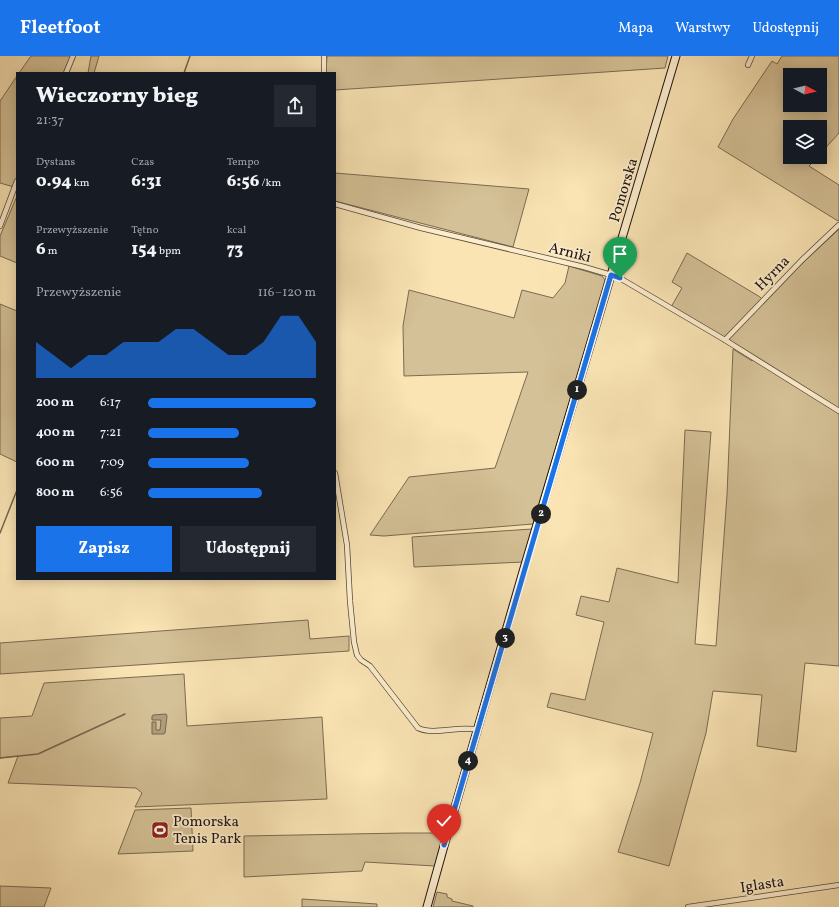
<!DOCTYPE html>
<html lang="pl">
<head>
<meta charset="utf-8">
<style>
  body { margin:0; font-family:Vollkorn,serif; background:#242831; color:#f1f3f6; height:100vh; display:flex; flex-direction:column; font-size:15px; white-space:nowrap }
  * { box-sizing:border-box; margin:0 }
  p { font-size:13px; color:#9ea1a6 }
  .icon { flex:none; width:22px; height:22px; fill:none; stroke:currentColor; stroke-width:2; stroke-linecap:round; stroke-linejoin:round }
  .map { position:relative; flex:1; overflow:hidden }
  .details { position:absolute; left:16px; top:16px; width:320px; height:508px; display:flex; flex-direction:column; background:#171b24; border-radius:0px; box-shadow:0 2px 10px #0003 }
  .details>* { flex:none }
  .needle { width:26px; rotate:97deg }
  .tools { position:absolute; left:783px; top:12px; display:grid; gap:8px }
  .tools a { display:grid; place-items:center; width:44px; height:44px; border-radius:0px; background:#171b24; box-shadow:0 2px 10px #0003; font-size:20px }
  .pin { position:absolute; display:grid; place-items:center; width:34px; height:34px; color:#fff; margin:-41px -17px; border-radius:50% 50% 50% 0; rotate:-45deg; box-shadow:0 0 4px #0007 }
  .pin .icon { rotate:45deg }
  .km { position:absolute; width:20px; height:20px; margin:-10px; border-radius:50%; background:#222; color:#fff; font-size:11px; line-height:20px; text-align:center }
  .round { display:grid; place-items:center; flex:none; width:42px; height:42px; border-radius:0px; background:#242831 }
  .overview { display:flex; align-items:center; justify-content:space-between; height:68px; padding:0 20px }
  h1 { font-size:22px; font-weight:800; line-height:30px }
  .stats { display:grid; grid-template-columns:repeat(3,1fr); gap:6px; height:68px; padding:4px 20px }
  .stats div { display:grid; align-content:center }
  .stats b { font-size:17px; font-weight:800 }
  .stats small { font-size:11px; font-weight:400 }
  .stats p { font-size:11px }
  .chart { height:112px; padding:8px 20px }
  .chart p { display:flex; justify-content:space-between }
  .chart svg { width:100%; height:72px; margin-top:4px; fill:#1a73e8; opacity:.7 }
  .action { display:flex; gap:8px; margin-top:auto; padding:8px 20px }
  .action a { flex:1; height:46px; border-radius:0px; background:#1a73e8; color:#fff; font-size:16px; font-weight:800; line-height:46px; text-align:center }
  .action a+a { background:#242831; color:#f1f3f6 }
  ul { padding:0 20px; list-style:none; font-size:13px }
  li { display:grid; grid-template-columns:64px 48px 1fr; align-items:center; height:30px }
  li i { height:10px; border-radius:5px; background:#1a73e8 }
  header { display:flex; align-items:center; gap:24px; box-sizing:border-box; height:56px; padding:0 20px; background:#1a73e8; color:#fff }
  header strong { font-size:19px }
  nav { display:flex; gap:22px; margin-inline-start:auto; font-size:14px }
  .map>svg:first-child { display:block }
  .green { fill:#d5c197; stroke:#7a6a52; fill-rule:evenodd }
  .water { fill:#b09d7b; stroke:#76664f }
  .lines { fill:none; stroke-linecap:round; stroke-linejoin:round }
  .stream { stroke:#76664f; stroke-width:1.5 }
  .street-casing { stroke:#564836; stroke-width:6 }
  .secondary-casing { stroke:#1f140c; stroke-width:9 }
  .street { stroke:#fcedce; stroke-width:4.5 }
  .secondary { stroke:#fcedce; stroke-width:7 }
  .route-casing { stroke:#fff; stroke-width:8 }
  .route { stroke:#1a73e8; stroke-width:5 }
  .labels { text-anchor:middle; stroke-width:3.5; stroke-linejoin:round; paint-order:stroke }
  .street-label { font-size:15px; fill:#1f140c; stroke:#fcedce }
  .poi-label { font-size:15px; fill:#1f140c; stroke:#fcedce; text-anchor:start }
</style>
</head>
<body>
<header>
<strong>Fleetfoot</strong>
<nav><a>Mapa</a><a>Warstwy</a><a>Udostępnij</a></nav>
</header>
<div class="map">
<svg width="839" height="851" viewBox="0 0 839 851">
  <rect width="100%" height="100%" fill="#fae4b4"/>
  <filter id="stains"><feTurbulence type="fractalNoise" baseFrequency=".005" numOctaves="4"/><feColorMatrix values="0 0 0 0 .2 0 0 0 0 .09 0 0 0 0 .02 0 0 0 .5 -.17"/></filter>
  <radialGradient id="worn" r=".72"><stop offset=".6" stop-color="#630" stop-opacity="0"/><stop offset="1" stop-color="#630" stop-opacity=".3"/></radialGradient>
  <path class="green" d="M31,0H73L66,17H19Z
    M91,0H99L94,17H88Z
    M327,0H668L665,12L335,34V17H326Z
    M782,0H839V77L820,98V71H790V101H818L809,110L839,129V164L838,165L718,91L733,63L772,5L777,8ZM790,19H820V49H790Z
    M17,20V122L14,131L0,127V45Z
    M335,117L529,133L513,191L335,145Z
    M17,140V207L0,200V180Z
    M839,173V610L805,607L796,696L757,690L762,639L713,635L706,677L669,810L618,796L640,727L653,677L547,651L551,637L585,644L604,566L576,559L581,540L609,546L617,512L678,527L685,374L711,376L695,588L716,590L727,439L733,293L752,305V302L671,251L682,232L672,226L687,197L760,241L763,244Z
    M569,210L602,220L605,224L533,468L384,480L370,479L409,421L495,412L528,316L404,320L403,270L409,234L514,262L522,234L553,242L565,227Z
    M0,248L17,255V406L0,398Z
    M532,473L524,506L414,511L412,481Z
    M308,564L310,583L349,580V595L0,618V587Z
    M184,618L187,670L322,661L327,743L135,751L142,737L136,732L8,727L18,700L0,702V662L32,660L44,627Z
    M191,752L193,795L118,798L135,754Z
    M404,777H444L435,810L365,806L362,815L244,821V780Z
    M0,830L51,832L44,851H0Z
    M437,836L447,838V841L452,843V845L473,850V851H433Z
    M302,843L377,848V851H302Z"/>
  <path class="water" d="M166,658L167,660L165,677L164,678H152V666H156V674H160L161,664H152V660L153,659Z"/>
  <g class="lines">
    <path class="stream" d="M184,17L190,0
      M0,477L17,434
      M0,702L38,698L125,658"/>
    <defs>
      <path id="street" d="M748,9L752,0
        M66,17L73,0
        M324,17V0
        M335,148L421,172L584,211L618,221L725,284L839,355
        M0,170L17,125
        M725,284L802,204L839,169
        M335,417L347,489L350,545L354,586L357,599L361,604L370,610L418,672C435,680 459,669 478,674
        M688,851L839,829"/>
      <path id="secondary" d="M427,851L449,772L522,519L676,0"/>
    </defs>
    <use href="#street" class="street-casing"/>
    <use href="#secondary" class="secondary-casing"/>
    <use href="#street" class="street"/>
    <use href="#secondary" class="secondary"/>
  </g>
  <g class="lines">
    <defs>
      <path id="route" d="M444,789L611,219L620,222"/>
    </defs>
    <use href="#route" class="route-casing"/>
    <use href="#route" class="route"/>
  </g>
  <defs>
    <symbol id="stadium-square" viewBox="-11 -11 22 22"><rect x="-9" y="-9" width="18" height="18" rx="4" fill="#8f2418" stroke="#fcedce"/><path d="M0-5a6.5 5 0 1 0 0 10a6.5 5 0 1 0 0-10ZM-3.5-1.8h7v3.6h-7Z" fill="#fff"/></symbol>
  </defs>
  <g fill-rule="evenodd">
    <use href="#stadium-square" x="150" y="764" width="20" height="20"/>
  </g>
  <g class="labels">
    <g class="street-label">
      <text transform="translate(623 134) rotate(-73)" y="5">Pomorska</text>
      <text transform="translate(570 196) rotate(14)" y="5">Arniki</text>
      <text transform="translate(772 217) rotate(-46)" y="5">Hyrna</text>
      <text transform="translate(762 828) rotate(-9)" y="5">Iglasta</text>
    </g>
    <g class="poi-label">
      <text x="173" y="770">Pomorska<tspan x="173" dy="17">Tenis Park</tspan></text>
    </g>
  </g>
  <rect width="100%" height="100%" filter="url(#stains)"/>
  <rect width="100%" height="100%" fill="url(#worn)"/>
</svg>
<div class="tools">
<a><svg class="needle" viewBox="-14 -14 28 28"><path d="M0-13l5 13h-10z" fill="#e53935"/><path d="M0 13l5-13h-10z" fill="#9ea1a6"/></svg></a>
<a><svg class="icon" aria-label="layers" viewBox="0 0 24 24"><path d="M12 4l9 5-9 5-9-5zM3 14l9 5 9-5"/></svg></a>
</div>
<div class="pin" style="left:620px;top:222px;background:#1e9e55"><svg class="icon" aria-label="arrive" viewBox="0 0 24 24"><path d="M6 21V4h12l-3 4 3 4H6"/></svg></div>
<div class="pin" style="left:444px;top:789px;background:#d93025"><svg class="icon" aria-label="check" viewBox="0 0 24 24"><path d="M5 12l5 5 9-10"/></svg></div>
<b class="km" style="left:577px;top:334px">1</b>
<b class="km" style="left:541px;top:458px">2</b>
<b class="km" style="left:505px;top:582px">3</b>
<b class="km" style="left:468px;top:705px">4</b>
<section class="details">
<div class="overview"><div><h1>Wieczorny bieg</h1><p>21:37</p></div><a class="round"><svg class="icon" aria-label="share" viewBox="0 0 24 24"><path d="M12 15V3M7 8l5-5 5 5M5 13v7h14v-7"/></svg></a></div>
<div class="stats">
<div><p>Dystans</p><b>0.94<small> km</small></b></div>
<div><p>Czas</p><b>6:31</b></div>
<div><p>Tempo</p><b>6:56<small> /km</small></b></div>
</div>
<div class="stats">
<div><p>Przewyższenie</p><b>6<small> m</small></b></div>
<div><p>Tętno</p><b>154<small> bpm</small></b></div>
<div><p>kcal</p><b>73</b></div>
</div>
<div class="chart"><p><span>Przewyższenie</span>116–120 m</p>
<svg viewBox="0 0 160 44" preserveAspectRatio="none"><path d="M0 44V22L10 30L20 38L30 30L40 30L50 22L60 22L70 22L80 14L90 14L100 22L110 30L120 30L130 22L140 6L150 6L160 22V44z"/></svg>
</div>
<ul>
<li><b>200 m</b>6:17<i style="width:100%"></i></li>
<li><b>400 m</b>7:21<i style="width:54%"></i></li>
<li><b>600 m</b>7:09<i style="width:60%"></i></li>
<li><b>800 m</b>6:56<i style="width:68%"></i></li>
</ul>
<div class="action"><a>Zapisz</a><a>Udostępnij</a></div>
</section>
</div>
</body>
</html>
